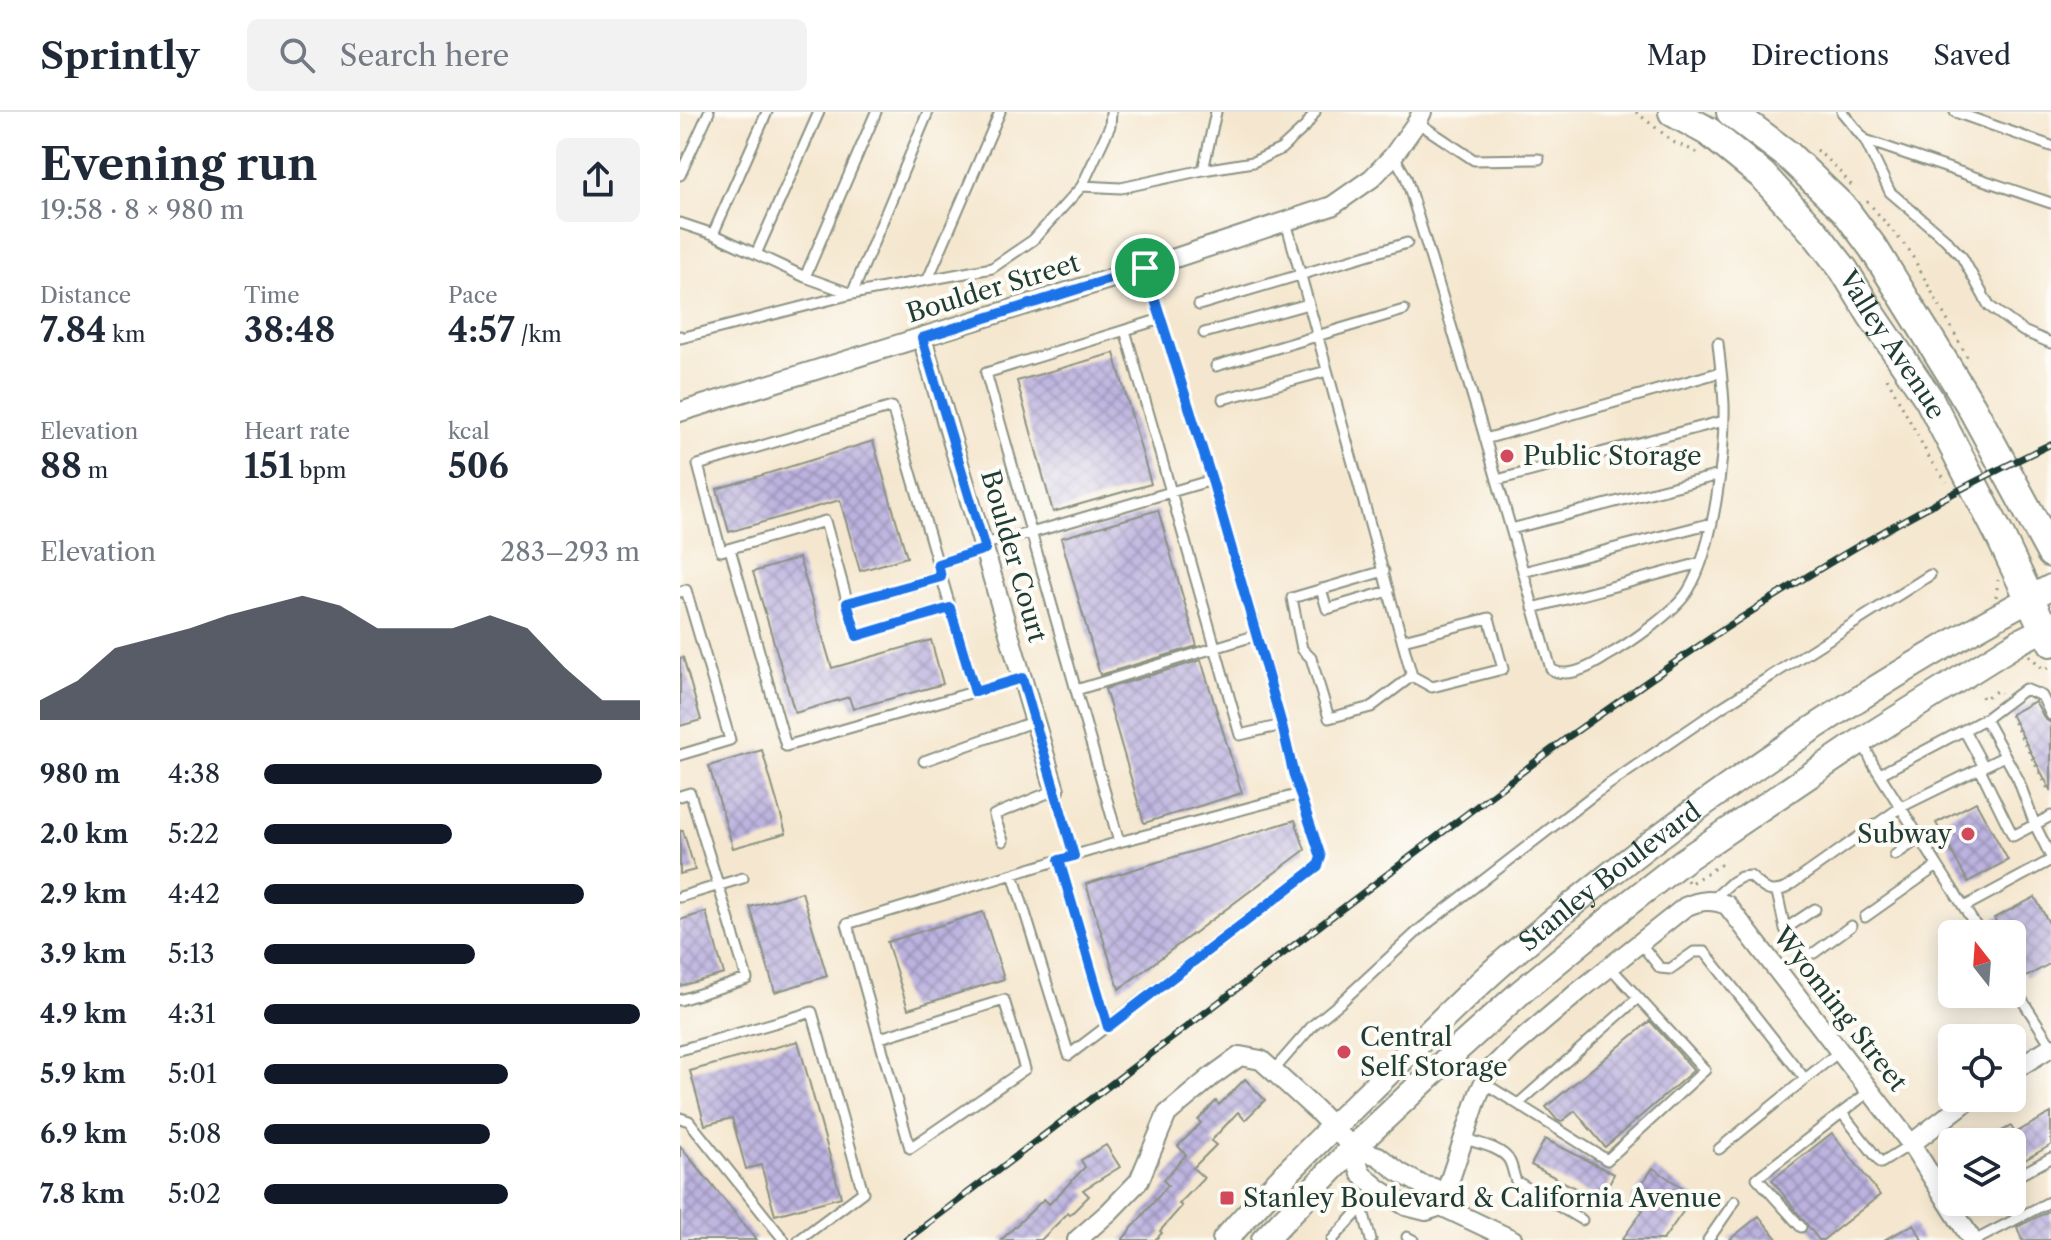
<!DOCTYPE html>
<html lang="en">
<head>
<meta charset="utf-8">
<style>
  body { margin:0; font-family:"Libre Caslon Text",serif; background:#f2f2f3; color:#1f2937; height:100vh; display:flex; flex-direction:column; font-size:30px; white-space:nowrap }
  * { box-sizing:border-box; margin:0 }
  p { font-size:26px; color:#747a83 }
  .icon { flex:none; width:44px; height:44px; fill:none; stroke:currentColor; stroke-width:2; stroke-linecap:round; stroke-linejoin:round }
  .map { position:relative; flex:1; overflow:hidden }
  .sheet { display:flex; flex-direction:column; background:#fff; width:680px }
  .sheet>* { flex:none }
  .needle { width:52px; rotate:343deg }
  .fabs { position:absolute; left:1258px; top:808px; display:grid; gap:16px }
  .fabs a { display:grid; place-items:center; width:88px; height:88px; border-radius:12px; background:#fff; box-shadow:0 4px 20px #0003; font-size:40px }
  .pin { position:absolute; display:grid; place-items:center; width:68px; height:68px; color:#fff; margin:-34px; border:4px solid #fff; border-radius:50%; box-shadow:0 2px 8px #0007 }
  .round { display:grid; place-items:center; flex:none; width:84px; height:84px; border-radius:12px; background:#f2f2f3 }
  .headline { display:flex; align-items:center; justify-content:space-between; height:136px; padding:0 40px }
  h1 { font-size:44px; font-weight:800; line-height:60px }
  .stats { display:grid; grid-template-columns:repeat(3,1fr); gap:12px; height:136px; padding:8px 40px }
  .stats div { display:grid; align-content:center }
  .stats b { font-size:34px; font-weight:800 }
  .stats small { font-size:22px; font-weight:400 }
  .stats p { font-size:22px }
  .chart { height:224px; padding:16px 40px }
  .chart p { display:flex; justify-content:space-between }
  .chart svg { width:100%; height:144px; margin-top:8px; fill:#111827; opacity:.7 }
  ul { padding:0 40px; list-style:none; font-size:26px }
  li { display:grid; grid-template-columns:128px 96px 1fr; align-items:center; height:60px }
  li i { height:20px; border-radius:10px; background:#111827 }
  header { display:flex; align-items:center; gap:48px; box-sizing:border-box; height:112px; padding:0 40px; background:#fff; border-bottom:2px solid #e0e1e3 }
  header strong { font-size:38px }
  nav { display:flex; gap:44px; margin-inline-start:auto; font-size:28px }
  .search { width:560px; height:72px; background:#f2f2f3; display:flex; align-items:center; gap:20px; box-sizing:border-box; padding:0 28px; border-radius:12px; color:#747a83; font-size:30px }
  main { display:flex; flex:1; min-height:0 }
  .map>svg:first-child { display:block }
  .building { fill:url(#building-cross-hatch) }
  .lines { fill:none; stroke-linecap:round; stroke-linejoin:round }
  .lane-casing { stroke:#8a9282; stroke-width:13 }
  .street-casing { stroke:#8a9282; stroke-width:22 }
  .secondary-casing { stroke:#8a9282; stroke-width:28 }
  .primary-casing { stroke:#8a9282; stroke-width:32 }
  .path { stroke:#8a9282; stroke-width:3; stroke-dasharray:2 6; stroke-linecap:butt }
  .lane { stroke:#fff; stroke-width:9 }
  .street { stroke:#fff; stroke-width:18 }
  .secondary { stroke:#fff; stroke-width:24 }
  .primary { stroke:#fff; stroke-width:28 }
  .rail-casing { stroke:#1f3d34; stroke-width:7 }
  .rail { stroke:#fdfcf7; stroke-width:4; stroke-dasharray:12; stroke-linecap:butt }
  .route-casing { stroke:#fff; stroke-width:16 }
  .route { stroke:#1a73e8; stroke-width:10 }
  .poi-dot { fill:#d1495b; stroke:#fdfcf7; stroke-width:3 }
  .labels { text-anchor:middle; stroke-width:8; stroke-linejoin:round; paint-order:stroke }
  .street-label { font-size:26px; fill:#1f3d34; stroke:#fdfcf7 }
  .poi-label { font-size:26px; fill:#1f3d34; stroke:#fdfcf7; text-anchor:start }
</style>
</head>
<body>
<header>
<strong>Sprintly</strong>
<div class="search"><svg class="icon" aria-label="search" viewBox="0 0 24 24"><circle cx="10" cy="10" r="6"/><path d="M15 15l6 6"/></svg>Search here</div>
<nav><a>Map</a><a>Directions</a><a>Saved</a></nav>
</header>
<main>
<section class="sheet">
<div class="headline"><div><h1>Evening run</h1><p>19:58 · 8 × 980 m</p></div><a class="round"><svg class="icon" aria-label="share" viewBox="0 0 24 24"><path d="M12 15V3M7 8l5-5 5 5M5 13v7h14v-7"/></svg></a></div>
<div class="stats">
<div><p>Distance</p><b>7.84<small> km</small></b></div>
<div><p>Time</p><b>38:48</b></div>
<div><p>Pace</p><b>4:57<small> /km</small></b></div>
</div>
<div class="stats">
<div><p>Elevation</p><b>88<small> m</small></b></div>
<div><p>Heart rate</p><b>151<small> bpm</small></b></div>
<div><p>kcal</p><b>506</b></div>
</div>
<div class="chart"><p><span>Elevation</span>283–293 m</p>
<svg viewBox="0 0 160 44" preserveAspectRatio="none"><path d="M0 44V38L10 32L20 22L30 19L40 16L50 12L60 9L70 6L80 9L90 16L100 16L110 16L120 12L130 16L140 28L150 38L160 38V44z"/></svg>
</div>
<ul>
<li><b>980 m</b>4:38<i style="width:90%"></i></li>
<li><b>2.0 km</b>5:22<i style="width:50%"></i></li>
<li><b>2.9 km</b>4:42<i style="width:85%"></i></li>
<li><b>3.9 km</b>5:13<i style="width:56%"></i></li>
<li><b>4.9 km</b>4:31<i style="width:100%"></i></li>
<li><b>5.9 km</b>5:01<i style="width:65%"></i></li>
<li><b>6.9 km</b>5:08<i style="width:60%"></i></li>
<li><b>7.8 km</b>5:02<i style="width:65%"></i></li>
</ul>
</section>
<div class="map">
<svg width="1371" height="1128" viewBox="0 0 1371 1128">
  <defs>
    <pattern id="building-cross-hatch" width="8" height="8" patternUnits="userSpaceOnUse" patternTransform="scale(2)"><rect width="8" height="8" fill="#bcb2df"/><path d="M0 0l8 8M0 8l8-8" fill="none" stroke="#9892b6"/></pattern>
  </defs>
  <rect width="100%" height="100%" fill="#fdfcf7"/>
  <filter id="ink" filterUnits="userSpaceOnUse"><feTurbulence type="fractalNoise" baseFrequency=".0125" numOctaves="2"/><feDisplacementMap in="SourceGraphic" scale="16" xChannelSelector="R" yChannelSelector="G"/><feConvolveMatrix kernelMatrix="1 2 1 2 8 2 1 2 1" color-interpolation-filters="sRGB"/></filter>
  <filter id="wash" filterUnits="userSpaceOnUse"><feTurbulence type="fractalNoise" baseFrequency=".006" numOctaves="4" result="noise"/><feDisplacementMap in="SourceGraphic" scale="32" xChannelSelector="R" yChannelSelector="G"/><feGaussianBlur stdDeviation="1.8" result="paint"/><feColorMatrix in="noise" values="0 0 0 0 0 0 0 0 0 0 0 0 0 0 0 0 0 1.4 0 .05"/><feComposite in="paint" operator="in"/></filter>
  <g filter="url(#wash)">
    <rect width="100%" height="100%" fill="#f5e7cf"/>
    <g id="blocks">
      <path class="building" d="M434,241L471,372L373,400L337,269Z
        M193,329L227,445L180,459L160,388L49,420L37,377Z
        M478,398L517,534L420,563L381,426Z
        M119,446L152,556L251,528L263,572L173,597L169,585L115,601L73,460Z
        M3,545L21,608L0,614V546Z
        M521,548L562,681L464,711L425,577Z
        M1355,589L1365,607L1371,611V679L1331,602Z
        M82,638L106,721L53,736L29,654Z
        M1296,690L1328,748L1288,770L1256,711Z
        M615,708L625,738L439,877L406,772Z
        M0,719H3L15,758L0,762Z
        M122,780L147,864L95,880L70,795Z
        M1355,785L1371,815V851L1346,865L1332,840V822H1322L1314,806Z
        M26,800L44,862L0,874V808Z
        M303,800L324,867L228,897L207,830Z
        M970,909L1014,958L925,1035L895,999L881,1010L877,1008L866,995Z
        M118,929L161,1085L95,1103L81,1053L66,1057L52,1006L25,1013L10,959Z
        M565,967L585,988L565,1008L558,1000L531,1029L536,1033L513,1056L524,1066L499,1092L502,1094L480,1119L482,1121L475,1128H442L488,1073L483,1068L506,1043L498,1034L521,1011L518,1008L536,989L539,993Z
        M1371,1001V1033L1332,1055V1030H1301L1331,1014L1335,1021Z
        M1152,1021L1200,1083L1143,1128H1139L1092,1068Z
        M865,1027L934,1062L920,1089L851,1053Z
        M426,1033L440,1055L403,1078L409,1084L390,1103L388,1101L361,1128H321L364,1087L369,1092L405,1055L401,1048Z
        M0,1034L77,1128H0Z
        M973,1056L1014,1084L983,1128H942L963,1098L950,1089Z
        M1371,1098V1128H1342L1337,1115Z
        M1079,1104L1098,1128H1049Z
        M1234,1112L1242,1128H1204Z"/>
    </g>
  </g>
  <g filter="url(#ink)">
    <use href="#blocks" fill-opacity="0" stroke="#8a9282" stroke-width="2"/>
    <g class="lines">
      <defs>
        <path id="lane" d="M1162,0L1185,28L1371,91
          M1275,0L1371,34
          M737,10L794,48L859,47
          M1185,28L1210,80L1265,127L1282,145L1309,194L1343,219L1371,231
          M714,44L726,65L801,312L871,557C887,568 912,554 927,544C949,532 996,499 1008,479C1034,437 1045,342 1044,292C1043,272 1040,251 1038,231
          M523,58L536,0
          M0,63L29,0
          M402,74L441,76L523,58L573,50L601,37L626,14L635,0
          M606,110L732,564L752,575L823,557L809,506L723,528
          M0,111L33,122L125,165L172,182L248,0
          M33,122L87,0
          M76,142L139,0
          M125,165L196,0
          M248,167L320,0
          M519,193L727,131
          M445,218L560,623L602,613
          M524,221L628,192
          M0,224L1,226L172,182L312,156L353,128L402,74L430,14L431,0
          M536,254L724,198
          M543,287L647,259
          M805,327L1041,260
          M817,368L1043,309
          M831,417L1039,363
          M303,432L351,421L532,368
          M50,437L106,634L342,566
          M258,452L304,437
          M704,459L612,486L622,537L631,546L649,606L691,595L732,564
          M843,460L1032,411
          M641,477L647,497L709,479
          M0,480L6,478L50,628L0,643
          M167,491L261,465
          M270,496L177,524L145,409L41,439L18,353L212,295L295,580
          M853,496L1020,451
          M396,578L577,523
          M1305,607L1338,667L1355,713L1371,745
          M1284,618L1304,655
          M1183,631L1193,652L1301,822
          M244,649L355,609
          M1300,657L1333,724L1371,704
          M1200,662L1305,607L1345,577L1362,584L1371,603
          M0,684L10,681L67,867L0,888
          M1205,707L1224,737
          M323,729L314,703L375,678L394,744
          M439,730L306,261L481,207
          M1215,743L1240,726
          M379,748L428,915
          M333,762L389,943L638,754L641,745L614,664L577,523L532,368L465,156
          M1097,780L1105,817L1123,841H1134L1171,814
          M0,785L63,766
          M1033,787L1052,770L1061,765L1070,764C1083,775 1088,784 1106,776L1221,695L1325,644
          M1284,795L1371,748
          M1185,805L1257,754
          M1105,817L1135,797
          M960,831L980,856L990,857L1014,840H1025L1125,967L1160,939
          M1332,872L1371,933
          M200,926L324,888L345,957L230,1036L167,812L439,730L620,682
          M0,938L132,900L183,1080L119,1128
          M593,959L633,913L660,891L739,818L916,681L1042,595L1250,463
          M804,971L927,1048L1025,958L930,855
          M838,992L958,886
          M1162,1001L1201,1051L1231,1032
          M0,1006L9,1009L104,1128
          M784,1027C798,1031 824,1036 830,1050C833,1056 833,1062 836,1069L902,1108
          M1039,1037L1125,967
          M1332,1067L1371,1046
          M682,1095L691,1128
          M1273,1099L1289,1090
          M1121,1115L1077,1066L1190,979
          M727,1125L733,1128
          M652,1128L699,1077
          M1028,1128L1055,1089
          M1296,1128L1371,1089"/>
        <path id="street" d="M242,226L375,678
          M0,300L465,156L652,94L692,66L713,44L737,10L742,0
          M1332,959L1371,935
          M1231,1032L1291,986
          M673,1036L698,1044L719,1060L742,1073L754,1076L761,1094L833,1128
          M761,1094L799,981L810,958L832,936L898,880L1005,795C1020,788 1031,787 1047,793L1231,1032L1292,1128
          M397,1128L429,1100L459,1069L487,1002L531,965L560,944L581,948L636,998L673,1036L681,1062L699,1077L726,1094L746,1099L761,1094"/>
        <g id="secondary">
          <path id="s1" d="M545,1128C595,1070 651,1017 706,963C747,923 788,880 833,842C998,701 1179,577 1371,475"/>
          <path d="M584,1128L673,1036L781,934L842,879L944,795L1003,749L1182,628L1340,529L1364,517L1371,532"/>
        </g>
        <g id="primary">
          <path id="s2" d="M993,0L1029,20L1082,63L1136,122L1164,158L1191,202L1249,287L1321,426L1364,517L1371,513"/>
          <path d="M1051,0L1108,43L1165,98L1194,137L1291,294L1371,441"/>
        </g>
      </defs>
      <use href="#lane" class="lane-casing"/>
      <use href="#street" class="street-casing"/>
      <use href="#secondary" class="secondary-casing"/>
      <use href="#primary" class="primary-casing"/>
      <path class="path" d="M956,0L995,31L1019,41
        M1136,38L1151,50L1173,75
        M1187,89L1229,138L1290,250
        M1207,266L1250,347L1267,370
        M1316,485L1318,468
        M1349,543L1364,558L1371,554
        M1302,584L1303,587L1318,578L1320,581
        M1330,603L1370,681
        M1007,768L1009,772L1040,753L1044,757"/>
      <use href="#lane" class="lane"/>
      <use href="#street" class="street"/>
      <use href="#secondary" class="secondary"/>
      <use href="#primary" class="primary"/>
      <defs>
        <path id="rail" d="M226,1128L888,625C944,586 1001,545 1058,508C1158,443 1264,383 1371,332"/>
      </defs>
      <use href="#rail" class="rail-casing"/>
      <use href="#rail" class="rail"/>
    </g>
  </g>
  <g class="lines" filter="url(#ink)">
    <defs>
      <path id="route" d="M465,156L532,368L602,613L614,664L641,745L638,754L428,915L379,748L394,744L342,566L295,580L270,496L177,524L167,491L261,465L258,452L305,437L242,226Z"/>
    </defs>
    <use href="#route" class="route-casing"/>
    <use href="#route" class="route"/>
  </g>
  <g class="poi-dot">
    <circle cx="827" cy="344" r="8"/>
    <circle cx="1288" cy="722" r="8"/>
    <circle cx="664" cy="940" r="8"/>
    <rect x="539" y="1078" width="16" height="16" rx="4"/>
  </g>
  <g class="labels">
    <g class="street-label">
      <text transform="translate(313 176) rotate(-17)" y="9">Boulder Street</text>
      <text dy="9" stroke="none"><textPath href="#s2" startOffset="324">Valley Avenue</textPath></text>
      <text transform="translate(334 444) rotate(74)" y="9">Boulder Court</text>
      <text dy="9" stroke="none"><textPath href="#s1" startOffset="530">Stanley Boulevard</textPath></text>
      <text transform="translate(1160 897) rotate(52)" y="9">Wyoming Street</text>
    </g>
    <g class="poi-label">
      <text x="843" y="353">Public Storage</text>
      <text x="1272" y="731" text-anchor="end">Subway</text>
      <text x="680" y="934">Central<tspan x="680" dy="30">Self Storage</tspan></text>
      <text x="563" y="1095">Stanley Boulevard &amp; California Avenue</text>
    </g>
  </g>
</svg>
<div class="fabs">
<a><svg class="needle" viewBox="-14 -14 28 28"><path d="M0-13l5 13h-10z" fill="#e53935"/><path d="M0 13l5-13h-10z" fill="#747a83"/></svg></a>
<a><svg class="icon" aria-label="locate" viewBox="0 0 24 24"><circle cx="12" cy="12" r="6"/><path d="M12 2v4M12 18v4M2 12h4M18 12h4"/></svg></a>
<a><svg class="icon" aria-label="layers" viewBox="0 0 24 24"><path d="M12 4l9 5-9 5-9-5zM3 14l9 5 9-5"/></svg></a>
</div>
<div class="pin" style="left:465px;top:156px;background:#1e9e55"><svg class="icon" aria-label="arrive" viewBox="0 0 24 24"><path d="M6 21V4h12l-3 4 3 4H6"/></svg></div>
</div>
</main>
</body>
</html>
